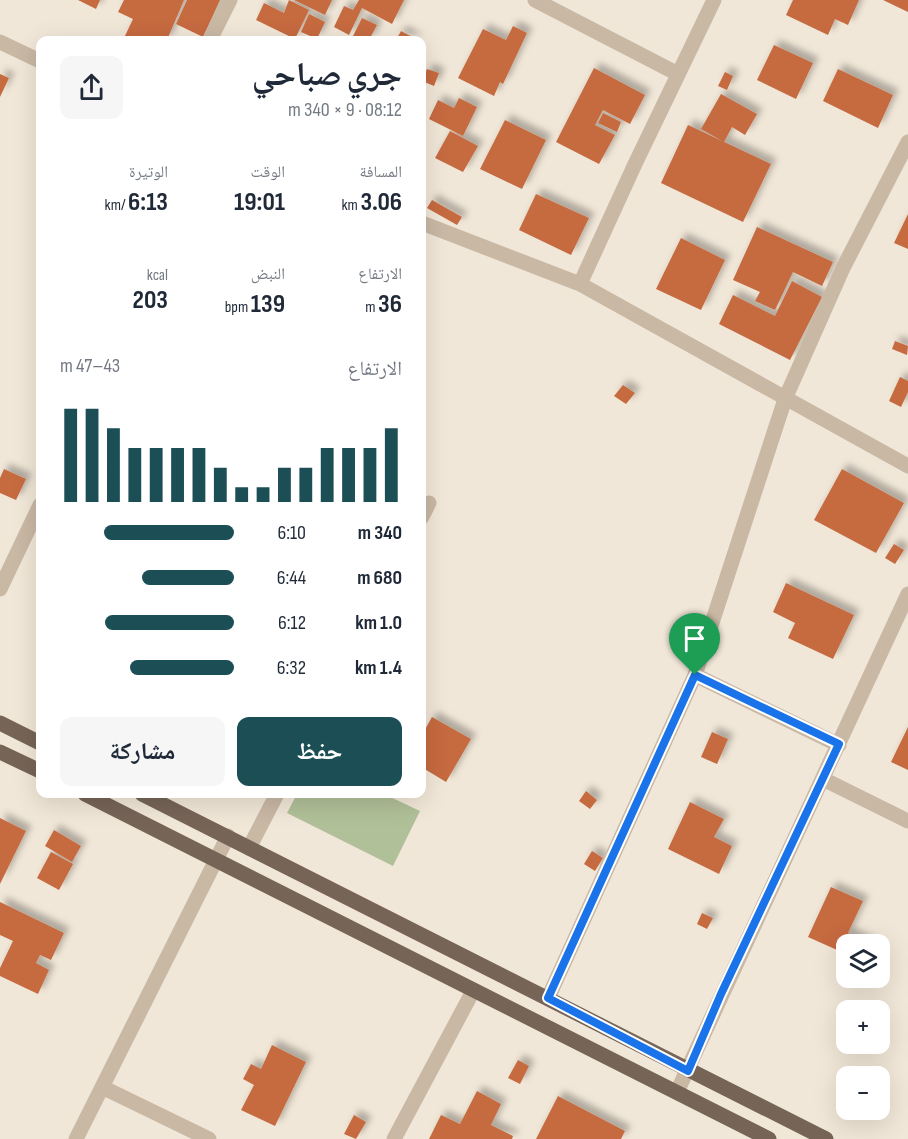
<!DOCTYPE html>
<html lang="ar">
<head>
<meta charset="utf-8">
<style>
  body { margin:0; font-family:"Sofia Sans Condensed","Noto Naskh Arabic",sans-serif; background:#f6f6f7; color:#1f2937; direction:rtl; height:100vh; display:flex; flex-direction:column; font-size:22px; white-space:nowrap }
  * { box-sizing:border-box; margin:0 }
  p { font-size:20px; color:#747a83 }
  .icon { flex:none; width:33px; height:33px; fill:none; stroke:currentColor; stroke-width:2; stroke-linecap:round; stroke-linejoin:round }
  .map { position:relative; flex:1; overflow:hidden; direction:ltr }
  .side { position:absolute; left:36px; top:36px; width:390px; height:762px; display:flex; flex-direction:column; background:#fff; border-radius:12px; box-shadow:0 6px 24px #0002; direction:rtl }
  .side>* { flex:none }
  .fabs { position:absolute; left:836px; top:934px; display:grid; gap:12px }
  .fabs a { display:grid; place-items:center; width:54px; height:54px; border-radius:12px; background:#fff; box-shadow:0 6px 24px #0002; font-size:30px }
  .pin { position:absolute; display:grid; place-items:center; width:51px; height:51px; color:#fff; margin:-62px -26px; border-radius:50% 50% 50% 0; rotate:-45deg; box-shadow:0 0 6px #0007 }
  .pin .icon { rotate:45deg }
  .round { display:grid; place-items:center; flex:none; width:63px; height:63px; border-radius:12px; background:#f6f6f7 }
  .head { display:flex; align-items:center; justify-content:space-between; height:102px; padding:0 24px }
  h1 { font-size:33px; font-weight:700; line-height:45px }
  .metrics { display:grid; grid-template-columns:repeat(3,1fr); gap:9px; height:102px; padding:6px 24px }
  .metrics div { display:grid; align-content:center }
  .metrics b { font-size:26px; font-weight:700 }
  .metrics small { font-size:16px; font-weight:400 }
  .metrics p { font-size:16px }
  .chart { height:168px; padding:12px 24px }
  .chart p { display:flex; justify-content:space-between }
  .chart svg { width:100%; height:108px; margin-top:6px; stroke:#1c4e56; stroke-width:6 }
  .primary-button { display:flex; gap:12px; margin-top:auto; padding:12px 24px }
  .primary-button a { flex:1; height:69px; border-radius:12px; background:#1c4e56; color:#fff; font-size:24px; font-weight:700; line-height:69px; text-align:center }
  .primary-button a+a { background:#f6f6f7; color:#1f2937 }
  ul { padding:0 24px; list-style:none; font-size:20px }
  li { display:grid; grid-template-columns:96px 72px 1fr; align-items:center; height:45px }
  li i { height:15px; border-radius:8px; background:#1c4e56 }
  .map>svg:first-child { display:block }
  .green { fill:#b0c098 }
  .building { fill:#c66b41; filter:url(#shadow) }
  .lines { fill:none; stroke-linecap:round; stroke-linejoin:round }
  .minor { stroke:#c9b8a4; stroke-width:15 }
  .major { stroke:#766457; stroke-width:15 }
  .route-casing { stroke:#fff; stroke-width:12 }
  .route { stroke:#1a73e8; stroke-width:8 }
</style>
</head>
<body>
<div class="map">
<svg width="908" height="1139" viewBox="0 0 908 1139">
  <defs>
    <filter id="shadow"><feDropShadow dx="5.5" dy="-5.5" stdDeviation="3" flood-color="#0004"/></filter>
  </defs>
  <rect width="100%" height="100%" fill="#f1e7d8"/>
  <path class="green" d="M297,794H384L420,811L393,866L287,813Z"/>
  <path class="building" d="M78,0H100L96,9Z
    M124,0H184L167,40H130L124,38L133,19L118,12Z
    M187,0H220L203,37L176,24Z
    M289,0L309,10L295,39L256,20L264,3L284,13Z
    M294,0H332L325,15Z
    M359,0H404L392,24L362,8L349,35L334,27L344,6L353,10Z
    M793,0H859L848,25L835,19L828,35L786,15Z
    M883,0H908V12Z
    M309,14L325,22L317,39L301,32Z
    M362,18L377,25L369,40H356L352,38Z
    M513,26L527,33L503,84L500,82L494,96L458,78L483,29L506,40Z
    M401,31L418,40H396Z
    M774,45L813,63L796,99L757,80Z
    M594,68L645,95L630,124L603,110L595,125L615,135L599,164L556,142Z
    M427,69L439,73L434,86L422,81Z
    M838,69L893,95L878,128L823,101Z
    M725,72L733,76L727,90L718,86Z
    M0,74L9,78L0,97Z
    M721,94L757,114L745,135L732,127L724,142L701,129Z
    M459,98L477,107L463,136L429,119L438,100L454,108Z
    M603,113L621,122L617,132L598,123Z
    M505,120L546,140L522,189L480,169Z
    M688,125L771,164L743,222L661,183Z
    M450,131L478,146L463,172L435,158Z
    M536,194L589,218L571,255L519,230Z
    M432,200L462,217L457,225L427,208Z
    M908,214V249L894,243Z
    M757,227L833,262L822,286L793,272L775,310L755,301L760,292L733,280Z
    M681,238L725,260L701,310L656,289Z
    M792,281L822,297L790,360L719,324L733,295L775,316Z
    M895,341L908,346L907,355L892,349Z
    M900,377L908,381V392L901,407L889,401Z
    M623,385L635,393L626,404L614,396Z
    M4,469L26,479L16,500L0,493V478Z
    M842,469L904,503L876,553L814,520Z
    M894,544L904,550L895,564L885,558Z
    M786,583L854,615L833,659L788,638L795,623L773,612Z
    M432,717L471,739L446,782L423,768L422,771V735Z
    M908,727V770L891,762Z
    M712,732L728,739L717,764L701,757Z
    M586,791L597,800L590,809L579,801Z
    M690,802L724,819L714,837L732,846L719,874L668,849Z
    M0,818L26,831L0,884Z
    M54,830L81,846L72,862L45,846Z
    M592,851L603,858L595,871L584,864Z
    M51,852L73,864L59,890L37,878Z
    M831,887L863,901L848,933L874,945H846V954L808,937Z
    M0,902L64,933L51,960L40,955L36,963L49,970L38,994L0,976V968L13,941L0,935Z
    M702,913L713,918L707,929L697,924Z
    M272,1045L306,1062L275,1126L241,1110L254,1085L243,1079L251,1064L261,1069Z
    M518,1060L529,1066L520,1084L508,1078Z
    M477,1091L501,1104L491,1125L513,1136L512,1139H429L441,1115L460,1124Z
    M558,1096L625,1131L621,1139H536Z
    M354,1115L366,1122L356,1139L344,1134Z"/>
  <g class="lines">
    <path class="minor" d="M535,0L678,74
      M210,40L230,0
      M0,42L40,61
      M422,223L580,284L908,466
      M580,284L635,164L714,0
      M422,517L429,503
      M0,589L40,505
      M695,675L839,745
      M823,779L908,821
      M249,848L277,794
      M548,998L695,675L785,399L843,268L908,142
      M102,1087L209,1139
      M677,1092L908,594
      M76,1139L228,836
      M394,1139L473,991"/>
    <path class="major" d="M0,723L40,743
      M0,752L40,771
      M85,794L769,1139
      M142,794L826,1139"/>
  </g>
  <g class="lines">
    <defs>
      <path id="route" d="M695,675L839,744L721,994L688,1071L548,998Z"/>
    </defs>
    <use href="#route" class="route-casing"/>
    <use href="#route" class="route"/>
  </g>
</svg>
<div class="fabs">
<a><svg class="icon" aria-label="layers" viewBox="0 0 24 24"><path d="M12 4l9 5-9 5-9-5zM3 14l9 5 9-5"/></svg></a>
<a>+</a>
<a>−</a>
</div>
<div class="pin" style="left:695px;top:675px;background:#1e9e55"><svg class="icon" aria-label="arrive" viewBox="0 0 24 24"><path d="M6 21V4h12l-3 4 3 4H6"/></svg></div>
<section class="side">
<div class="head"><div><h1>جري صباحي</h1><p>08:12 · 9 × 340 m</p></div><a class="round"><svg class="icon" aria-label="share" viewBox="0 0 24 24"><path d="M12 15V3M7 8l5-5 5 5M5 13v7h14v-7"/></svg></a></div>
<div class="metrics">
<div><p>المسافة</p><b>3.06<small> km</small></b></div>
<div><p>الوقت</p><b>19:01</b></div>
<div><p>الوتيرة</p><b>6:13<small> /km</small></b></div>
</div>
<div class="metrics">
<div><p>الارتفاع</p><b>36<small> m</small></b></div>
<div><p>النبض</p><b>139<small> bpm</small></b></div>
<div><p>kcal</p><b>203</b></div>
</div>
<div class="chart"><p><span>الارتفاع</span>43–47 m</p>
<svg viewBox="0 0 160 44" preserveAspectRatio="none"><path d="M5 44V6M15 44V6M25 44V14M35 44V22M45 44V22M55 44V22M65 44V22M75 44V30M85 44V38M95 44V38M105 44V30M115 44V30M125 44V22M135 44V22M145 44V22M155 44V14"/></svg>
</div>
<ul>
<li><b>340 m</b>6:10<i style="width:75%"></i></li>
<li><b>680 m</b>6:44<i style="width:53%"></i></li>
<li><b>1.0 km</b>6:12<i style="width:74%"></i></li>
<li><b>1.4 km</b>6:32<i style="width:60%"></i></li>
</ul>
<div class="primary-button"><a>حفظ</a><a>مشاركة</a></div>
</section>
</div>
</body>
</html>
